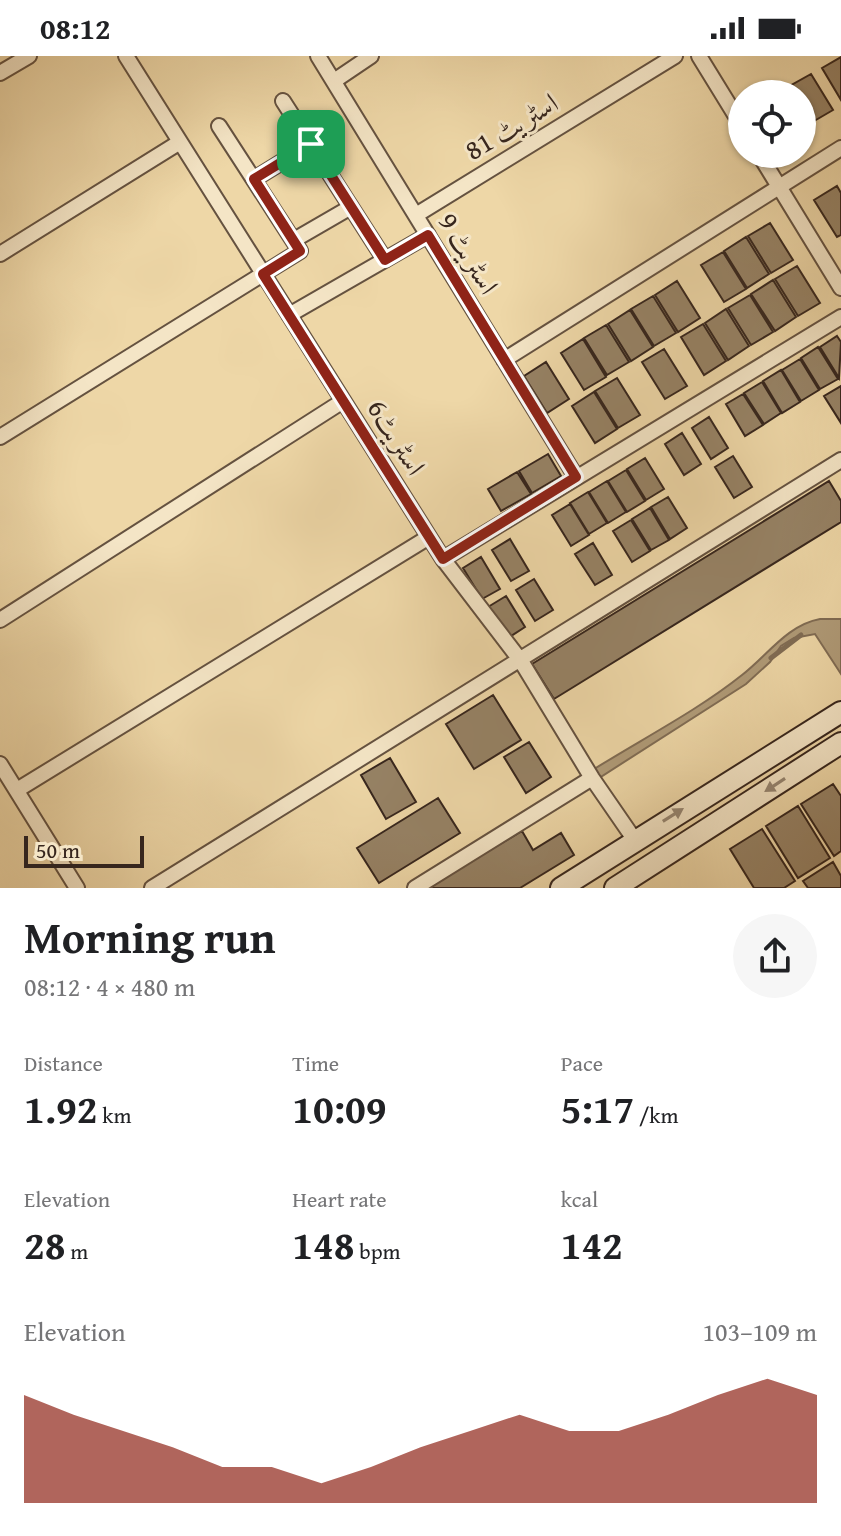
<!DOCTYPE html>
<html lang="en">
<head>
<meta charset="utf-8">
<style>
  body { margin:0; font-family:"Gentium Book Plus",Amiri,serif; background:#f6f6f6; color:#202124; height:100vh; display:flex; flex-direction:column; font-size:30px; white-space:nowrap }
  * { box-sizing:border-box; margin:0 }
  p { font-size:26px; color:#757577 }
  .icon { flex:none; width:44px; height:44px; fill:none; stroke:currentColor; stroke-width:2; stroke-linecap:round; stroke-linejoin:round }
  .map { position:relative; height:832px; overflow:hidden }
  .drawer { display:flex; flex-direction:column; background:#fff; flex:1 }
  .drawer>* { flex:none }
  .tools { position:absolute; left:728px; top:24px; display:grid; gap:16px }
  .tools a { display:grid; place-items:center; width:88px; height:88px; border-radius:50%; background:#fff; box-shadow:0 2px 6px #0004; font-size:40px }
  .scale { position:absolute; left:24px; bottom:20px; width:120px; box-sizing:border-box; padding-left:8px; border:4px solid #37261d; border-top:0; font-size:22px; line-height:28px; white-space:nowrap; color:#37261d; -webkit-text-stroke:6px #f4e5c6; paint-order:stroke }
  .pin { position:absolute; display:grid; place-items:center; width:68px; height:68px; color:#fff; margin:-34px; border-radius:16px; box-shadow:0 4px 12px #0006 }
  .round { display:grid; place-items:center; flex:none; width:84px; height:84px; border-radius:42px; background:#f6f6f6 }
  .head { display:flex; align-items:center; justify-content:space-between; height:136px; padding:0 24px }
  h1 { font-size:44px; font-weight:800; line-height:60px }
  .stats { display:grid; grid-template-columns:repeat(3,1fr); gap:12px; height:136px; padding:8px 24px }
  .stats div { display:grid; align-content:center }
  .stats b { font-size:40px; font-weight:800 }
  .stats small { font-size:22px; font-weight:400 }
  .stats p { font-size:22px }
  .chart { height:224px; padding:16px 24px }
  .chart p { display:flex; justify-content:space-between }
  .chart svg { width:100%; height:144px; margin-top:8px; fill:#8f2418; opacity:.7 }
  .status { display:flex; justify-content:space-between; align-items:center; height:56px; padding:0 40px; background:#fff; direction:ltr }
  .status svg { height:22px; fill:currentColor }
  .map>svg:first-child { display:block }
  .water { fill:#b09b78; stroke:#806c54; stroke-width:2 }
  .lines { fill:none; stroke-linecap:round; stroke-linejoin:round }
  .stream { stroke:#806c54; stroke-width:5 }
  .building { fill:#968265; stroke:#37261d; stroke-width:2 }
  .street-casing { stroke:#655240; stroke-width:18 }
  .secondary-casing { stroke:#37261d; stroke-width:24 }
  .street { stroke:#f4e5c6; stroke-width:14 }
  .secondary { stroke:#f4e5c6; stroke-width:20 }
  .oneway { fill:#968672 }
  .route-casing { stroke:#fff; stroke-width:16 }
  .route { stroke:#8f2418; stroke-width:10 }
  .labels { text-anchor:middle; stroke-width:6; stroke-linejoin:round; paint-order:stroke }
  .street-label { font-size:28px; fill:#37261d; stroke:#f4e5c6 }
</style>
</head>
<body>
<div class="status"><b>08:12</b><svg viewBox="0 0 49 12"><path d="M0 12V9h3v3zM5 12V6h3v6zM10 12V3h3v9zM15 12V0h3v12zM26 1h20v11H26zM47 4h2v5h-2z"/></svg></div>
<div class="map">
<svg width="841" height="832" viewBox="0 0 841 832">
  <rect width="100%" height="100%" fill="#eed7a7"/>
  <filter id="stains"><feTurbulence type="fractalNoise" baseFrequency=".0025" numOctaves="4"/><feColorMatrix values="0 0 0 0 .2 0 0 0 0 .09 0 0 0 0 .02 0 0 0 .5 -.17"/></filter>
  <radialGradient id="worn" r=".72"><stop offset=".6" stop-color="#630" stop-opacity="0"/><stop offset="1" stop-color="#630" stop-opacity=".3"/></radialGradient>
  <path class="water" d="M820,563H841V618L815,578L794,582L781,590L770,606L746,628L596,724L591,715C640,684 697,655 742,619C767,600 787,569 820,563Z"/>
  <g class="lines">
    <path class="stream" d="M771,602L801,579"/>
  </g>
  <path class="building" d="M841,1V44L822,12Z
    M811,18L833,54L809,68L802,56V38H792L788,31Z
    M837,130L841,137V179L837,181L814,144Z
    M770,167L793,204L771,217L748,180Z
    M746,181L769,218L747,232L724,195Z
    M723,196L746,233L724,246L701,209Z
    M797,210L820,247L798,260L775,223Z
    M773,224L796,261L775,275L751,238Z
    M677,225L700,262L678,276L655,239Z
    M750,239L773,276L751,289L728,252Z
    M653,240L676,277L654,290L631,253Z
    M726,253L749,290L728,304L705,267Z
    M630,254L653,291L631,305L608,268Z
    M703,268L726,305L704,319L681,281Z
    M606,269L629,306L607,319L584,282Z
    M837,280L841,286L839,322L820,291Z
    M583,283L606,321L584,334L561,297Z
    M818,291L838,323L820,333L801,302Z
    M664,293L687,330L665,343L642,306Z
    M800,303L819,334L801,345L782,314Z
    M546,306L569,343L547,357L524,320Z
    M781,314L800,346L782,357L763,325Z
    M617,322L640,359L618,372L595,335Z
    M762,326L781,357L764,368L744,337Z
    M841,330V367L824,340Z
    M594,336L617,373L595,387L572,350Z
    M743,338L763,369L745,380L726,348Z
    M709,361L728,392L711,403L692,372Z
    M682,377L701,408L684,419L665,388Z
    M548,398L561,420L532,437L519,415Z
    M733,400L752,431L734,442L715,411Z
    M645,402L664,433L646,444L627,413Z
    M626,414L645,445L627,456L608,425Z
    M517,416L531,438L501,455L488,433Z
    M607,425L626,456L608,467L589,436Z
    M829,425L841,445V466L554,643L532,608Z
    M588,436L607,467L589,478L570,447Z
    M668,441L687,472L670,483L651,451Z
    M570,448L589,479L571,490L552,459Z
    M650,452L669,484L651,494L632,463Z
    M631,464L650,495L632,506L613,475Z
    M510,483L529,515L511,525L492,494Z
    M593,487L612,519L595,529L575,498Z
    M481,501L500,533L482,543L463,512Z
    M534,523L553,554L535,565L516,534Z
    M506,540L525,571L508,582L488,551Z
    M493,639L521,684L474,713L446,668Z
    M529,686L551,721L526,737L504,701Z
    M390,702L416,746L386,763L361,719Z
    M833,728L841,740V795L834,800L801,748Z
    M438,742L460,777L379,827L357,792Z
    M798,750L830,802L798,822L766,770Z
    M762,773L795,825L784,832H754L730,793Z
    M522,775L533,794L561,777L574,799L520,832H426Z
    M833,806L841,820V832H808L803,825Z"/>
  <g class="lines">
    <defs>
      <path id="street" d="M126,0L443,503L521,605L592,722L634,783
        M318,0L576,421
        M699,0L742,70
        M0,17L29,0
        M334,25L371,0
        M283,45L385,204
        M759,98L841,232
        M254,123L311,88
        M416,159L675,0
        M294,184L351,151
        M0,198L180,86
        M289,259L428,179
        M504,304L841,92
        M0,381L300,195L219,70
        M443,503L841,261
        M0,564L343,345
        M0,708L77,832
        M17,734L429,481
        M152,832L841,404
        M415,832L592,722"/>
      <path id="secondary" d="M561,832L841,656
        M615,832L841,687"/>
    </defs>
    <use href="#street" class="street-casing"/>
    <use href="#secondary" class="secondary-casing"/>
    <use href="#street" class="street"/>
    <use href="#secondary" class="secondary"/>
  </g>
  <defs><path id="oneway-solid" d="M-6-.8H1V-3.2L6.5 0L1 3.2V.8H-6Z" transform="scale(2)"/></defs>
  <g class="oneway">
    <use href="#oneway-solid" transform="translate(775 729) rotate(147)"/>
    <use href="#oneway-solid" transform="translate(673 759) rotate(-32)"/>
  </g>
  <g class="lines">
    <defs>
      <path id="route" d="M311,88L385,204L428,179L576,421L443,503L263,218L300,195L254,123Z"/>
    </defs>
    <use href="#route" class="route-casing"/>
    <use href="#route" class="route"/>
  </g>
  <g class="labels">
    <g class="street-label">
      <text transform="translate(511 70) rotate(-31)" y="10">اسٹریٹ 81</text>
      <text transform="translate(469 197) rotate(59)" y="10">اسٹریٹ 9</text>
      <text transform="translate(397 381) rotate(58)" y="10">اسٹریٹ6</text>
    </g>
  </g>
  <rect width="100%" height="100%" filter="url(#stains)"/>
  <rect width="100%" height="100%" fill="url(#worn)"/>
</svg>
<div class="tools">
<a><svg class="icon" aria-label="locate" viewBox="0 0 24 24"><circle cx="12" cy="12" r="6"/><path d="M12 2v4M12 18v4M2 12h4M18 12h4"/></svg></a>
</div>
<div class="scale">50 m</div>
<div class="pin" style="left:311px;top:88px;background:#1e9e55"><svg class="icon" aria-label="arrive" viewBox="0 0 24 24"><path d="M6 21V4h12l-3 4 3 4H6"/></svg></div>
</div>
<section class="drawer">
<div class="head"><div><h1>Morning run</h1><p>08:12 · 4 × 480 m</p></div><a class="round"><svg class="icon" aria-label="share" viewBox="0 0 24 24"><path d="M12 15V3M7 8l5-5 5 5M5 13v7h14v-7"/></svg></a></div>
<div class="stats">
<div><p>Distance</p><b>1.92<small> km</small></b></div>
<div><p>Time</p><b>10:09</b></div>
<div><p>Pace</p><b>5:17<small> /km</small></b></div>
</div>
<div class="stats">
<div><p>Elevation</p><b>28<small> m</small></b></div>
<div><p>Heart rate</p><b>148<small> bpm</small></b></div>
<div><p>kcal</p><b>142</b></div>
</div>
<div class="chart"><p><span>Elevation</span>103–109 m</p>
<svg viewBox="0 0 160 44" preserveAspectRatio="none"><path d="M0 44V11L10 17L20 22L30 27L40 33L50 33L60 38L70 33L80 27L90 22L100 17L110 22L120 22L130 17L140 11L150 6L160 11V44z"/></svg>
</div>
</section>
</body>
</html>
